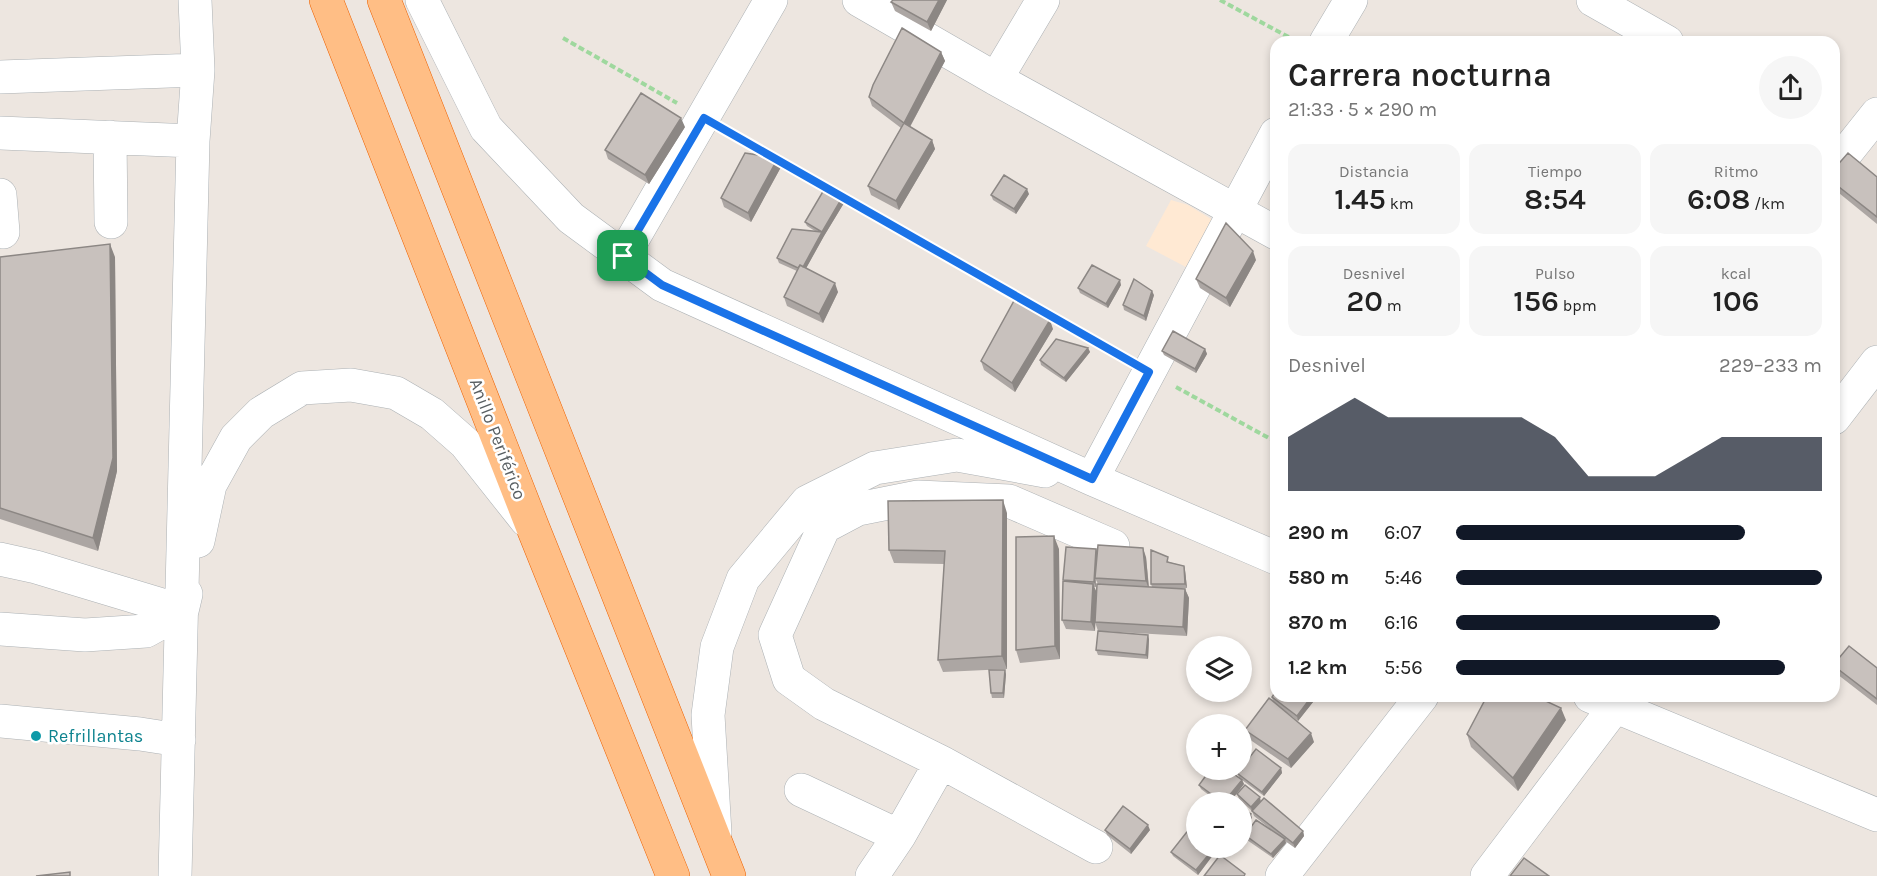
<!DOCTYPE html>
<html lang="es">
<head>
<meta charset="utf-8">
<style>
  body { margin:0; font-family:Karla,sans-serif; background:#f6f6f6; color:#222; height:100vh; display:flex; flex-direction:column; font-size:22px; white-space:nowrap }
  * { box-sizing:border-box; margin:0 }
  p { font-size:20px; color:#767676 }
  .icon { flex:none; width:33px; height:33px; fill:none; stroke:currentColor; stroke-width:2; stroke-linecap:round; stroke-linejoin:round }
  .map { position:relative; flex:1; overflow:hidden }
  .sheet { position:absolute; left:1270px; top:36px; width:570px; height:666px; display:flex; flex-direction:column; background:#fff; border-radius:18px; box-shadow:0 3px 9px #0003 }
  .sheet>* { flex:none }
  .buttons { position:absolute; left:1186px; top:636px; display:grid; gap:12px }
  .buttons a { display:grid; place-items:center; width:66px; height:66px; border-radius:50%; background:#fff; box-shadow:0 3px 9px #0003; font-size:30px }
  .pin { position:absolute; display:grid; place-items:center; width:51px; height:51px; color:#fff; margin:-26px; border-radius:12px; box-shadow:0 3px 9px #0006 }
  .round { display:grid; place-items:center; flex:none; width:63px; height:63px; border-radius:32px; background:#f6f6f6 }
  .overview { display:flex; align-items:center; justify-content:space-between; height:102px; padding:0 18px }
  h1 { font-size:33px; font-weight:600; line-height:45px }
  .metrics { display:grid; grid-template-columns:repeat(3,1fr); gap:9px; height:102px; padding:6px 18px }
  .metrics div { display:grid; align-content:center; border-radius:15px; background:#f6f6f6; text-align:center }
  .metrics b { font-size:30px; font-weight:600 }
  .metrics small { font-size:16px; font-weight:400 }
  .metrics p { font-size:16px }
  .chart { height:168px; padding:12px 18px }
  .chart p { display:flex; justify-content:space-between }
  .chart svg { width:100%; height:108px; margin-top:6px; fill:#111827; opacity:.7 }
  ul { padding:0 18px; list-style:none; font-size:20px }
  li { display:grid; grid-template-columns:96px 72px 1fr; align-items:center; height:45px }
  li i { height:15px; border-radius:8px; background:#111827 }
  .map>svg:first-child { display:block }
  .commercial { fill:#ffe9d3 }
  .lines { fill:none; stroke-linecap:round; stroke-linejoin:round }
  .minor-casing { stroke:#acb1b4; stroke-width:34 }
  .highway-casing { stroke:#ed6100; stroke-width:34 }
  .path { stroke:#9fd89e; stroke-width:4; stroke-dasharray:6 3; stroke-linecap:butt }
  .minor { stroke:#fff; stroke-width:33 }
  .highway { stroke:#ffbe85; stroke-width:33 }
  .wall { fill:#aca6a3; fill-rule:evenodd }
  .shaded-wall { fill:#8c8784 }
  .building { fill:#c8c1bd; stroke:#8c8784; stroke-width:1.5 }
  .route-casing { stroke:#fff; stroke-width:12 }
  .route { stroke:#1a73e8; stroke-width:8 }
  .culture-dot { fill:#0f9aa8; stroke:#fff; stroke-width:2 }
  .labels { text-anchor:middle; stroke-width:5; stroke-linejoin:round; paint-order:stroke }
  .street-label { font-size:18px; fill:#595f62; stroke:#fff }
  .culture-label { font-size:18px; fill:#0d838f; stroke:#fff; text-anchor:start }
</style>
</head>
<body>
<div class="map">
<svg width="1877" height="876" viewBox="0 0 1877 876">
  <rect width="100%" height="100%" fill="#ede6e0"/>
  <path class="commercial" d="M1171,200L1188,205L1226,228L1201,275L1146,246Z"/>
  <g class="lines">
    <defs>
      <path id="minor" d="M422,0L486,128L571,218L662,285L1092,479L1276,558
        M859,0L996,79L1276,233
        M1593,0L1667,42
        M1326,42L1351,0
        M0,77L198,70
        M996,79L1043,0
        M0,133L193,141
        M110,137L111,222
        M1834,168L1877,114
        M0,195L3,232
        M623,256L771,0
        M1834,418L1877,362
        M1092,479L1276,134
        M198,541L210,485L236,438L261,413L302,388L351,385L396,393L432,414L465,443L526,520
        M0,559L36,567L182,611
        M0,629L85,635L146,631L182,611L186,594
        M1590,696L1877,815
        M0,721L140,734L179,740
        M801,790L899,836
        M715,833L708,715L717,647L743,579L807,502L875,468L957,455L1045,471
        M1096,847L941,762L824,704L789,679L775,635L824,527L858,509L918,497L1009,501L1113,546
        M175,876L193,141L198,70L195,0
        M872,876L899,836L941,762
        M1282,876L1422,696
        M1487,876L1623,696"/>
      <path id="highway" d="M326,0L533,528L673,876
        M384,0L729,876"/>
    </defs>
    <use href="#minor" class="minor-casing"/>
    <use href="#highway" class="highway-casing"/>
    <path class="path" d="M1220,0L1296,41
      M563,38L677,103
      M731,133L1123,357
      M1176,387L1276,442"/>
    <use href="#minor" class="minor"/>
    <use href="#highway" class="highway"/>
  </g>
  <path class="wall" d="M947,0L931,31L895,11L891,2Z
    M941,52L945,61L910,127L932,140L935,149L899,210L871,195L868,186L901,128L872,106L869,97Z
    M685,127L649,184L608,159L605,150Z
    M781,167L751,222L724,207L721,198Z
    M1834,169L1877,177V224L1834,189Z
    M1029,194L1016,214L993,200L991,195Z
    M844,203L824,236L806,268L838,292L823,323L787,306L784,297L797,271L779,263L777,258L815,231L807,226L805,222Z
    M0,257H115L117,471L98,551L0,519Z
    M1256,260L1230,307L1200,288L1196,279Z
    M1121,285L1108,308L1080,293L1078,288Z
    M1154,295L1146,321L1124,310L1123,305Z
    M1053,329L1015,392L984,370L981,361Z
    M1088,348L1090,352L1066,382L1041,365L1040,360Z
    M1205,349L1207,354L1196,373L1164,355L1162,351Z
    M1007,513V669L943,672L938,660L944,564L894,563L889,550Z
    M1059,549L1060,659L1020,663L1016,650Z
    M1098,553L1146,557L1149,587H1152L1151,584L1169,561V562L1184,566L1185,570L1187,588H1173L1185,589L1189,598L1187,636L1100,631L1149,639L1148,659L1098,655L1096,650L1098,631L1095,622V631L1066,629L1062,620L1063,581ZM1096,580L1098,584L1096,592L1094,587H1096Z
    M1834,664L1877,668V705L1837,674L1834,668Z
    M1006,674L1004,698H992L991,693Z
    M1276,696H1316L1317,697L1298,721L1273,702L1272,697Z
    M1566,720L1518,791L1471,747L1467,734Z
    M1245,730L1314,742L1291,768L1249,739Z
    M1281,768L1282,773L1264,796L1242,780L1244,784L1231,801L1233,802H1218L1201,789L1199,785L1239,777L1237,773Z
    M1237,794L1261,801L1303,831L1304,836L1295,848L1285,841L1286,843L1273,858L1247,840L1245,835L1273,831L1254,816L1252,811L1239,799Z
    M1105,830H1150L1131,854L1107,835Z
    M1197,848H1215L1216,851L1198,875L1173,856L1171,852Z"/>
  <path class="shaded-wall" d="M939,0H947L931,31L927,22Z
    M941,52L945,61L907,132L904,123Z
    M681,118L685,127L649,184L645,175Z
    M932,140L935,149L899,210L896,201Z
    M778,158L781,167L751,222L748,213Z
    M1027,189L1029,194L1016,214L1014,209Z
    M842,198L844,203L824,236L803,274L801,270L822,232Z
    M110,244L115,257L117,471L98,551L93,538Z
    M1253,251L1256,260L1230,307L1226,298Z
    M1120,280L1121,285L1108,308L1106,304Z
    M835,283L838,292L823,323L819,314Z
    M1152,291L1154,295L1146,321L1144,316Z
    M1050,320L1053,329L1015,392L1012,383Z
    M1088,348L1090,352L1066,382L1064,378Z
    M1205,349L1207,354L1196,373L1195,369Z
    M1003,500L1007,513V669L1002,656Z
    M1054,536L1059,549L1060,659L1055,646Z
    M1143,548L1146,557L1149,590L1146,581Z
    M1096,549L1098,554L1095,578L1096,587L1094,582Z
    M1184,566L1185,570L1187,588L1185,584Z
    M1093,584L1097,593L1095,631L1091,622Z
    M1185,589L1189,598L1187,636L1183,627Z
    M1148,635L1149,639L1148,659L1146,655Z
    M1005,670L1006,674L1004,698L1003,693Z
    M1312,696H1316L1317,697L1298,721L1297,716Z
    M1561,708L1566,720L1518,791L1513,778Z
    M1311,733L1314,742L1291,768L1288,759Z
    M1249,748L1251,753L1242,766V759Z
    M1281,768L1282,773L1264,796L1262,792Z
    M1242,780L1244,784L1230,802H1224Z
    M1260,797L1261,802L1252,812L1251,807Z
    M1251,814L1252,818L1242,831V824Z
    M1148,825L1150,830L1131,854L1130,849Z
    M1303,831L1304,836L1295,848L1293,843Z
    M1285,839L1286,843L1273,858L1271,854Z
    M1214,848H1215L1216,851L1198,875L1196,870Z"/>
  <path class="building" d="M893,0H939L927,22L891,2Z
    M902,28L941,52L904,123L869,97L873,85Z
    M641,93L681,118L645,175L605,150Z
    M904,123L932,140L896,201L868,186Z
    M745,153L778,158L748,213L721,198Z
    M1848,153L1877,177V217L1834,183V169Z
    M1004,175L1027,189L1014,209L991,195Z
    M825,188L842,198L822,232L805,222Z
    M1226,223L1253,251L1226,298L1196,279Z
    M792,229L822,232L803,267L800,265L798,268L777,258Z
    M110,244L113,458L93,538L0,508V257Z
    M800,265L835,283L819,314L784,297Z
    M1092,265L1120,280L1106,304L1078,288Z
    M1134,279L1152,291L1144,316L1123,305Z
    M1015,299L1044,313L1050,320L1012,383L981,361Z
    M1173,331L1205,349L1195,369L1162,351Z
    M1056,339L1088,348L1064,378L1040,360Z
    M1003,500L1002,656L938,660L945,551L889,550L888,501Z
    M1054,536L1055,646L1016,650V537Z
    M1098,545L1143,548L1146,581L1095,578Z
    M1066,547L1096,549L1094,582L1063,580Z
    M1151,550L1168,557L1167,562L1184,566L1185,584H1151Z
    M1063,581L1093,584L1091,622L1062,620Z
    M1097,584L1185,589L1183,627L1095,622Z
    M1098,631L1148,635L1146,655L1096,650Z
    M1849,646L1877,668V699L1834,666V664Z
    M989,670H1005L1003,693H991Z
    M1276,691V696H1312L1297,716L1272,697Z
    M1487,696H1535L1561,708L1513,778L1467,734Z
    M1269,698L1311,733L1288,759L1245,730Z
    M1242,740L1249,748L1242,759Z
    M1256,749L1281,768L1262,792L1237,773L1240,770H1242V767Z
    M1210,770H1228L1242,780L1224,802H1222L1199,785Z
    M1245,785L1260,797L1251,807L1237,794Z
    M1264,798L1303,831L1293,843L1252,811Z
    M1123,806L1148,825L1130,849L1105,830Z
    M1242,808L1251,814L1242,824Z
    M1256,820L1285,839L1271,854L1245,835Z
    M1190,828L1197,833V848H1214L1196,870L1171,852Z
    M1220,855L1245,874L1244,876H1204Z
    M1524,858L1549,876H1510Z
    M70,872V876H36Z"/>
  <g class="lines">
    <defs>
      <path id="route" d="M704,118L1149,372L1092,479L662,285L623,256Z"/>
    </defs>
    <use href="#route" class="route-casing"/>
    <use href="#route" class="route"/>
  </g>
  <circle class="culture-dot" cx="36" cy="736" r="6"/>
  <g class="labels">
    <g class="street-label">
      <text transform="translate(498 439) rotate(69)" y="6">Anillo Periférico</text>
    </g>
    <g class="culture-label">
      <text x="48" y="742">Refrillantas</text>
    </g>
  </g>
</svg>
<div class="buttons">
<a><svg class="icon" aria-label="layers" viewBox="0 0 24 24"><path d="M12 4l9 5-9 5-9-5zM3 14l9 5 9-5"/></svg></a>
<a>+</a>
<a>−</a>
</div>
<div class="pin" style="left:623px;top:256px;background:#1e9e55"><svg class="icon" aria-label="arrive" viewBox="0 0 24 24"><path d="M6 21V4h12l-3 4 3 4H6"/></svg></div>
<section class="sheet">
<div class="overview"><div><h1>Carrera nocturna</h1><p>21:33 · 5 × 290 m</p></div><a class="round"><svg class="icon" aria-label="share" viewBox="0 0 24 24"><path d="M12 15V3M7 8l5-5 5 5M5 13v7h14v-7"/></svg></a></div>
<div class="metrics">
<div><p>Distancia</p><b>1.45<small> km</small></b></div>
<div><p>Tiempo</p><b>8:54</b></div>
<div><p>Ritmo</p><b>6:08<small> /km</small></b></div>
</div>
<div class="metrics">
<div><p>Desnivel</p><b>20<small> m</small></b></div>
<div><p>Pulso</p><b>156<small> bpm</small></b></div>
<div><p>kcal</p><b>106</b></div>
</div>
<div class="chart"><p><span>Desnivel</span>229–233 m</p>
<svg viewBox="0 0 160 44" preserveAspectRatio="none"><path d="M0 44V22L10 14L20 6L30 14L40 14L50 14L60 14L70 14L80 22L90 38L100 38L110 38L120 30L130 22L140 22L150 22L160 22V44z"/></svg>
</div>
<ul>
<li><b>290 m</b>6:07<i style="width:79%"></i></li>
<li><b>580 m</b>5:46<i style="width:100%"></i></li>
<li><b>870 m</b>6:16<i style="width:72%"></i></li>
<li><b>1.2 km</b>5:56<i style="width:90%"></i></li>
</ul>
</section>
</div>
</body>
</html>
